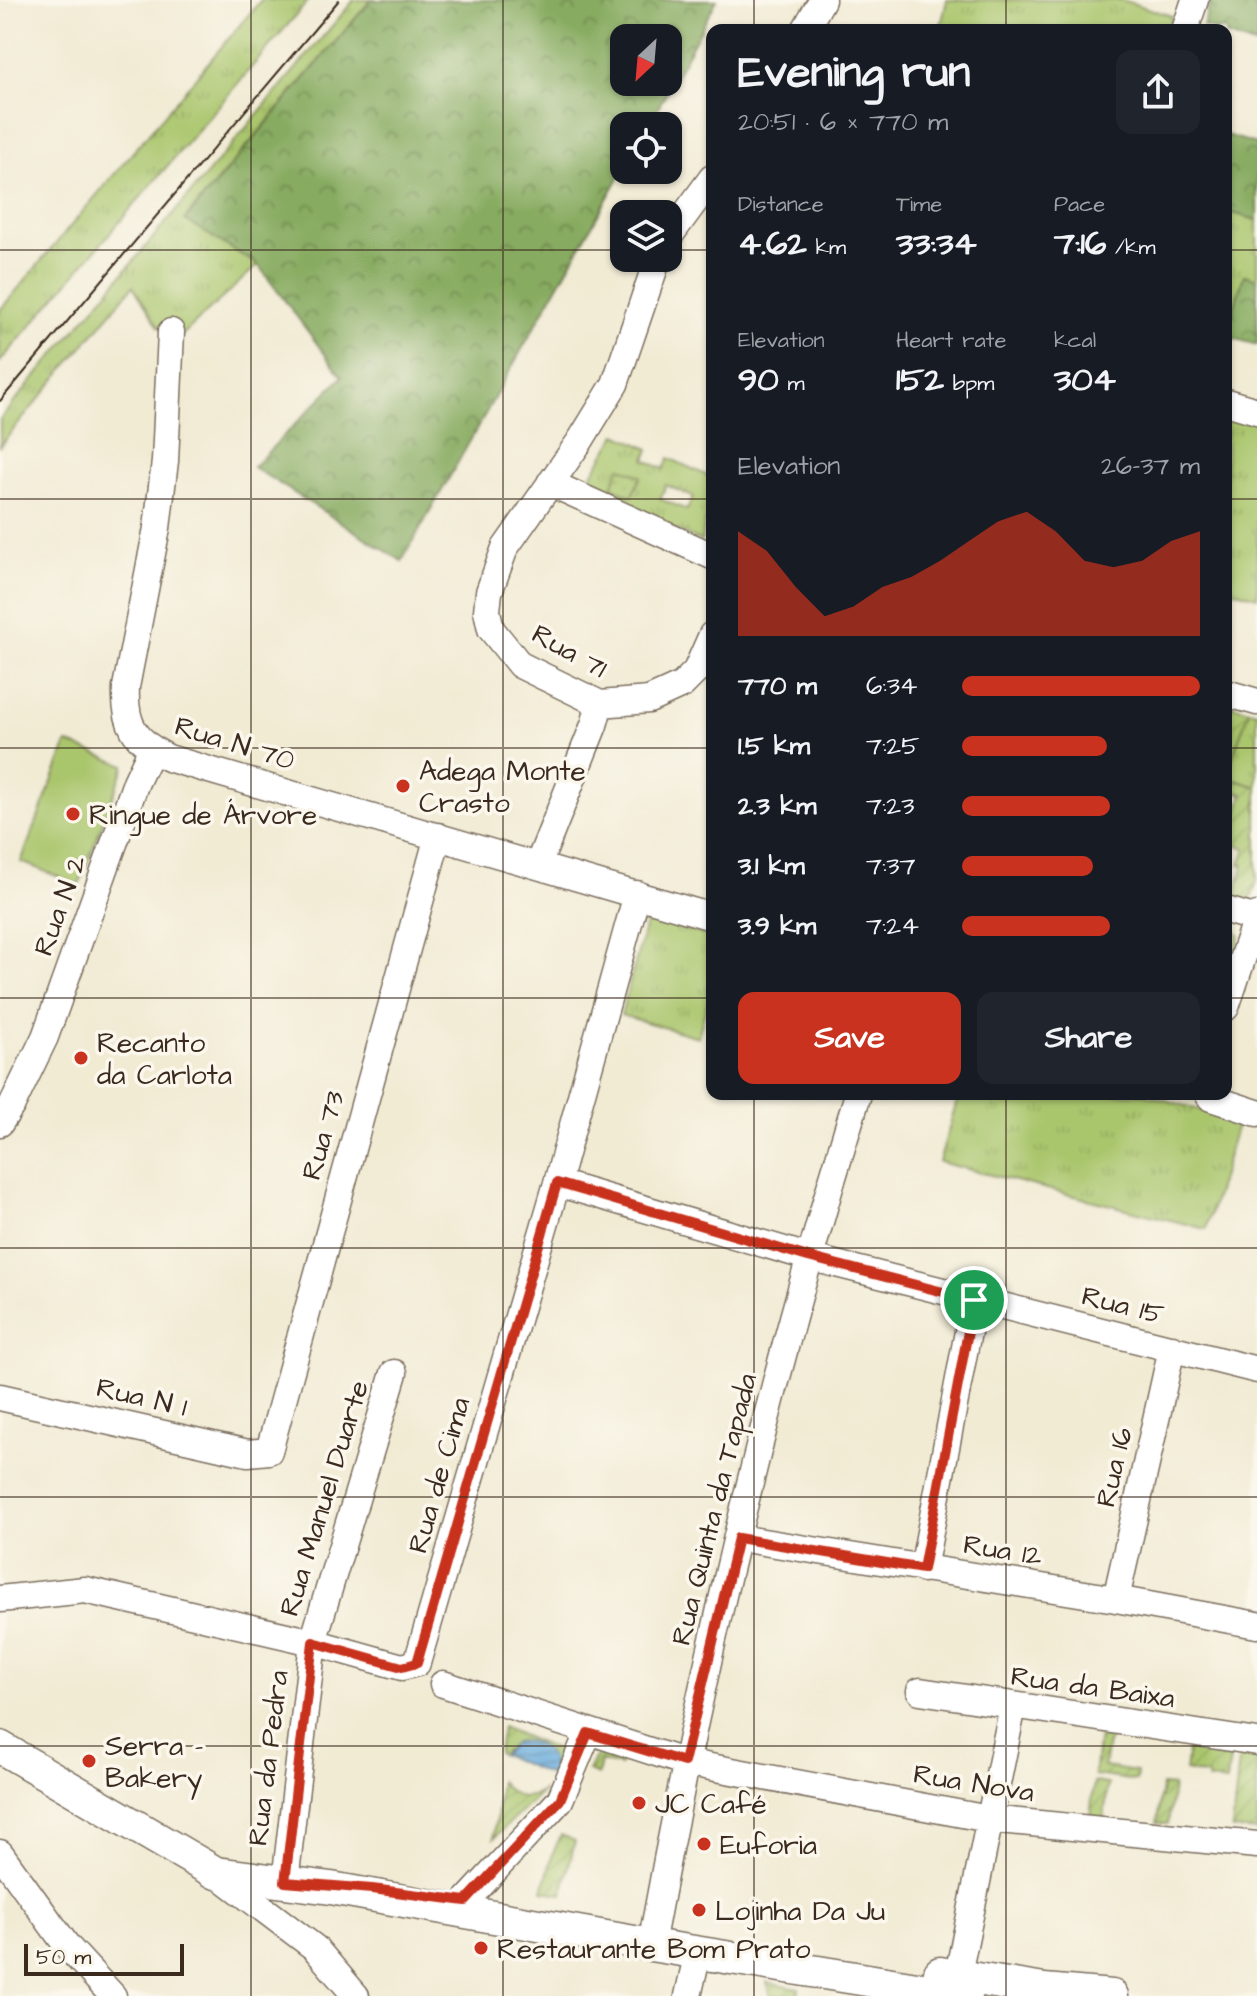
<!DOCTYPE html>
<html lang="en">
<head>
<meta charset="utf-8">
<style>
  body { margin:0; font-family:"Architects Daughter",sans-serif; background:#20242c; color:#f1f3f6; height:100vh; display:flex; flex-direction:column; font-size:30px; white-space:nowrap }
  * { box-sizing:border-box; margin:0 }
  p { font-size:26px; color:#9ea1a6 }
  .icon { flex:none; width:44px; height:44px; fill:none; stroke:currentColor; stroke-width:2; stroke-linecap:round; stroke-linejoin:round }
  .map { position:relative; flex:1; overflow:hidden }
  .drawer { position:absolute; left:706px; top:24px; width:526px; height:1076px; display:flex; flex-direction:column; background:#171b24; border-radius:16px; box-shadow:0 2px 6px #0004 }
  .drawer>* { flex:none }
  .needle { width:52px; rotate:206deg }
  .tools { position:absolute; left:610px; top:24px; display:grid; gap:16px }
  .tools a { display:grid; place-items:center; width:72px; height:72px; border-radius:16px; background:#171b24; box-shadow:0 2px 6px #0004; font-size:40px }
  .scale { position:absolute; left:24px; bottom:20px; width:160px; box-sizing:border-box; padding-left:8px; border:4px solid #3b2a1e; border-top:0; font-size:22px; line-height:28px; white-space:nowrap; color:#3b2a1e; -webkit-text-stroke:6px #fbf7ec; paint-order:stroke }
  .pin { position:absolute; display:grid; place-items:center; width:68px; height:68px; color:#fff; margin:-34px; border:4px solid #fff; border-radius:50%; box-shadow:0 2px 8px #0007 }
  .round { display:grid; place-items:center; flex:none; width:84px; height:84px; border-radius:16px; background:#20242c }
  .overview { display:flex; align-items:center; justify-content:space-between; height:136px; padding:0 32px }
  h1 { font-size:44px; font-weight:800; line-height:60px }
  .metrics { display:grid; grid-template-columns:repeat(3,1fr); gap:12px; height:136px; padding:8px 32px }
  .metrics div { display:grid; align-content:center }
  .metrics b { font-size:34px; font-weight:800 }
  .metrics small { font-size:22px; font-weight:400 }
  .metrics p { font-size:22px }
  .chart { height:224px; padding:16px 32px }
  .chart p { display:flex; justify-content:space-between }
  .chart svg { width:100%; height:144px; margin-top:8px; fill:#c8321e; opacity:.7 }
  .action { display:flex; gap:16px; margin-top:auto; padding:16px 32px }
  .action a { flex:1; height:92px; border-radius:16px; background:#c8321e; color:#fff; font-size:32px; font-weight:800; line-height:92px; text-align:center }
  .action a+a { background:#20242c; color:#f1f3f6 }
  ul { padding:0 32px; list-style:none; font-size:26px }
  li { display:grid; grid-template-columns:128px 96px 1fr; align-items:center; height:60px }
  li i { height:20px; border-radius:10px; background:#c8321e }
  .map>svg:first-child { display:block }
  .grass { fill:url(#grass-tufts); stroke:#727846; stroke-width:2; fill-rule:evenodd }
  .forest { fill:url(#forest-crowns); stroke:#616a3f; stroke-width:2; fill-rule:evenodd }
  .park { fill:url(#park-dots); stroke:#727846; stroke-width:2 }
  .garden { fill:url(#garden-furrows); stroke:#727846; stroke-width:2 }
  .pitch { fill:#aac66d; stroke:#727846; stroke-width:2 }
  .water { fill:url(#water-rules); stroke:#526b7e; stroke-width:2 }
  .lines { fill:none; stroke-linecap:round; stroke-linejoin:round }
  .minor-casing { stroke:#7b6e5e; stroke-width:29 }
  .tertiary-casing { stroke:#7b6e5e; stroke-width:35 }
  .minor { stroke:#fff; stroke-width:26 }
  .tertiary { stroke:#fff; stroke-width:32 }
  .tram { stroke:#3b2a1e; stroke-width:2 }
  .route-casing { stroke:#fff; stroke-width:16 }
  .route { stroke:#c8321e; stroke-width:10 }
  .grid { fill:none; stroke:#3b2a1e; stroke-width:2; stroke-opacity:0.55 }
  .poi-dot { fill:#c8321e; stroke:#fbf7ec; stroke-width:3 }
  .labels { text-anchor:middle; stroke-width:7; stroke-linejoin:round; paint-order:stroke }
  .street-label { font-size:28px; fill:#3b2a1e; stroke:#fbf7ec }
  .poi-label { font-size:28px; fill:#3b2a1e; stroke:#fbf7ec; text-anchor:start }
</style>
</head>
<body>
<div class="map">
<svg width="1257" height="1996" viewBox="0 0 1257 1996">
  <defs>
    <pattern id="grass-tufts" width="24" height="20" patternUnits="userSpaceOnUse" patternTransform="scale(2)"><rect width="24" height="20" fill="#aac66d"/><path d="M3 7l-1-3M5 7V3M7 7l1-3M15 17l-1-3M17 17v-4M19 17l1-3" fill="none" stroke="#93aa5e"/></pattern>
    <pattern id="forest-crowns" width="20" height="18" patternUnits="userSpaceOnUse" patternTransform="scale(2)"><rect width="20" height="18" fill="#87ab60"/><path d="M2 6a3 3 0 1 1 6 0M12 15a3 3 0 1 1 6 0" fill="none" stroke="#708b4f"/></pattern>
    <pattern id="park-dots" width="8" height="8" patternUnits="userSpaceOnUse" patternTransform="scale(2)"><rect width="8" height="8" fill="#aac66d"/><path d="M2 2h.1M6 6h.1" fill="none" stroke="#93aa5e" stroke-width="1.8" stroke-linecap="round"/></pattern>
    <pattern id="garden-furrows" width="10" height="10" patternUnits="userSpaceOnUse" patternTransform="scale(2)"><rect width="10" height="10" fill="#aac66d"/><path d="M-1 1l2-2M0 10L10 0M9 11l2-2" fill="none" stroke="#93aa5e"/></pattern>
    <pattern id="water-rules" width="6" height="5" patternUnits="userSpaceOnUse" patternTransform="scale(2)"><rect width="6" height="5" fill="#68acdd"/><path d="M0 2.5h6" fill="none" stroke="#578cb3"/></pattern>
  </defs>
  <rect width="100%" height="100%" fill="#fbf7ec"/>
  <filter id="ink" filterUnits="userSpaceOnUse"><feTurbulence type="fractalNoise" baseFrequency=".0125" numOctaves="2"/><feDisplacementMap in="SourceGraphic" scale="16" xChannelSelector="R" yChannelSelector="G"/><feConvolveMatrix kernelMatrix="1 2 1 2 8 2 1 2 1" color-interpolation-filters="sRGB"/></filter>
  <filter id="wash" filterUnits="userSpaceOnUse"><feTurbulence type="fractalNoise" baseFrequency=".006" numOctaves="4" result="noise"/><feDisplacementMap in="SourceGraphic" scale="32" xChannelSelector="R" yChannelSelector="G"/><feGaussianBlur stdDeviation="1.8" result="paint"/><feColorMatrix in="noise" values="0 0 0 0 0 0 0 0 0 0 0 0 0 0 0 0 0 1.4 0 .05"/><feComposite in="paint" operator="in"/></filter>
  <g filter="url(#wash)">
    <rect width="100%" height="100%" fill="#f1ebd4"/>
    <path class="grass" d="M261,0H309L0,362V310Z
      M354,0H371L185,219L258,265L180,337L159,327L133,286L0,446V419Z
      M947,0H1122L1172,16L1168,30H940Z
      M1226,211L1257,220V279L1244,275L1226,332Z
      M1226,413L1257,422V597L1226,588Z
      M617,434L649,449L645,460L664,469L669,458L712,478V490L701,541L583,489ZM666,485L693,497L687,510L660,499Z
      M1249,710L1257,712V787L1226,777Z
      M652,920L712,937V986L698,1037L621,1015L646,923Z
      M1226,925L1235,928L1240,937L1226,975Z
      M959,1094H1145L1238,1121L1206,1229L939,1162Z"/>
    <path class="forest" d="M371,0H717L648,126H624V169L402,561L253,467L342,377L258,265L185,220ZM668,38V82H624V38Z
      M1211,0H1257V46L1226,35V30H1214L1203,26Z
      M1226,135L1257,144V220L1226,211Z
      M1244,275L1257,279V345L1226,336Z"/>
    <path class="park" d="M620,467L641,476L632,496L612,487Z"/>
    <path class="garden" d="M1226,703L1249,710L1231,761L1226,759L1232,731L1226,728Z
      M1226,777L1257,787V881L1250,901L1243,904L1226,899V890L1235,893L1244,865L1240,864L1246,848L1228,842L1243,794L1226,788Z
      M502,1727L562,1752L566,1760L559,1779L553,1776V1763L505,1750L502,1755L498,1753Z
      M1100,1729L1110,1730L1104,1767L1137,1772L1136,1781L1094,1775Z
      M1189,1742L1210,1745L1209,1754L1230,1758L1227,1782L1208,1780V1776L1185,1771Z
      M1240,1750L1257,1753V1831L1232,1829Z
      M600,1754L622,1760L620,1766L601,1761L598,1775L588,1771L594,1758Z
      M500,1781C513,1798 526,1802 544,1790L494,1838Z
      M1094,1782L1108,1784L1104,1818L1090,1816Z
      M1162,1785L1173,1786L1168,1824L1157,1823Z
      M561,1835L575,1841L562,1894L543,1891L553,1853Z
      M767,1982L799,1988L798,1996H771Z"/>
    <path class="pitch" d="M67,743L125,765L79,885L21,862Z"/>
    <path class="water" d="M527,1741C546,1746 554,1756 553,1776L502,1755L515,1743Z"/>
  </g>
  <g filter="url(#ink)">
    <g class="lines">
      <defs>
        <path id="minor" d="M805,30L822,0
          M1185,30L1195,0
          M668,238L712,178
          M658,258L615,384L580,441L505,548L489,592L487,611L491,629L520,665L600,704L649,700L682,685L696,671L712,635
          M171,332L165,461L157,528L126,687C124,725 135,741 168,758L712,917
          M1226,402L1257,411
          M550,483L712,556
          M1226,693L1257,702
          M538,865L594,725L600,704
          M1226,910L1257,919
          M1226,1007L1257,915
          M1208,1094L1211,1098L1257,1113
          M0,1123L13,1103L45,1037L136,782L151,750
          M557,1183L808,1257L1257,1370
          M0,1397L248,1453L269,1451L438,836
          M738,1538L1116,1599L1257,1625
          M923,1569L974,1300
          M0,1599L85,1590L313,1642L402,1667L417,1663L557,1183L637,894
          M1116,1599L1172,1348
          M443,1684L684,1762L989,1819L1257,1845
          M920,1691L1257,1742
          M0,1853L67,1946L113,1996
          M216,1873L315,1948L356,1996
          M285,1882L313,1642L394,1373
          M466,1901L560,1800L588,1733
          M651,1945C703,1658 772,1373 858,1094
          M954,1994L1013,1706
          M688,1996L698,1952"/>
        <path id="tertiary" d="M0,1747L216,1873L331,1888L651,1945L966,1996
          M940,1973L1044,1990L1112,1996"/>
      </defs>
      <use href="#minor" class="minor-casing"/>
      <use href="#tertiary" class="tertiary-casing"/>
      <use href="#minor" class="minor"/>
      <use href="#tertiary" class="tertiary"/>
      <path class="tram" d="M0,401L339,0"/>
    </g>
  </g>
  <g class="lines" filter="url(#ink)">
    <defs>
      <path id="route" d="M557,1183L808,1257L974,1300L923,1569L738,1538L684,1762L588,1733L560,1800L466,1901L372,1889L285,1882L313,1642L402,1667L417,1663Z"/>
    </defs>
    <use href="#route" class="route-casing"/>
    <use href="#route" class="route"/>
  </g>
  <path class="grid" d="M251,0V1996M503,0V1996M754,0V30M1006,0V30M0,250H624M668,250H712M1226,250H1257M0,499H712M1226,499H1257M0,748H712M1226,748H1257M0,998H712M1226,998H1257M754,1094V1996M1006,1094V1996M0,1248H1257M0,1497H1257M0,1746H1257"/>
  <g class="poi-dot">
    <circle cx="403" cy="786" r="8"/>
    <circle cx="73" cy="814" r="8"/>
    <circle cx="81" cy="1058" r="8"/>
    <circle cx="89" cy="1761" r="8"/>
    <circle cx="639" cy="1803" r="8"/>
    <circle cx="704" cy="1844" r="8"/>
    <circle cx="699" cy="1910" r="8"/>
    <circle cx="481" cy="1948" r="8"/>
  </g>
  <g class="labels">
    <g class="street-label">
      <text transform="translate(570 650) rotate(29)" y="10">Rua 71</text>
      <text transform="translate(235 742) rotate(17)" y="10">Rua N 70</text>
      <text transform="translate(59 905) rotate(-70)" y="10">Rua N 2</text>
      <text transform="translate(322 1135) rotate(-74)" y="10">Rua 73</text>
      <text transform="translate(1123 1304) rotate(14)" y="10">Rua 15</text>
      <text transform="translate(142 1396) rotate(13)" y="10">Rua N 1</text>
      <text transform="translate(1113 1467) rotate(-77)" y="10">Rua 16</text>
      <text transform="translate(438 1475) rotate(-74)" y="10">Rua de Cima</text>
      <text transform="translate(323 1498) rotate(-73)" y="10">Rua Manuel Duarte</text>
      <text transform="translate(713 1509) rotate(-76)" y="10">Rua Quinta da Tapada</text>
      <text transform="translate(1003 1549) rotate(9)" y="10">Rua 12</text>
      <text transform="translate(1093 1686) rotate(8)" y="10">Rua da Baixa</text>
      <text transform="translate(267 1758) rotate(-83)" y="10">Rua da Pedra</text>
      <text transform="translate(974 1782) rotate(9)" y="10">Rua Nova</text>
    </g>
    <g class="poi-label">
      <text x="419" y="780">Adega Monte<tspan x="419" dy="32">Crasto</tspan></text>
      <text x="89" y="824">Ringue de Árvore</text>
      <text x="97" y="1052">Recanto<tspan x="97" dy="32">da Carlota</tspan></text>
      <text x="105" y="1755">Serra -<tspan x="105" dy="32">Bakery</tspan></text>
      <text x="655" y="1813">JC Café</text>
      <text x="720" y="1854">Euforia</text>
      <text x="715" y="1920">Lojinha Da Ju</text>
      <text x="497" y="1958">Restaurante Bom Prato</text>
    </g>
  </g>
</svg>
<div class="tools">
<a><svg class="needle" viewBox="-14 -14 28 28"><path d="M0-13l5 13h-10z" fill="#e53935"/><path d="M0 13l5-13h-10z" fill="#9ea1a6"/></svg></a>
<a><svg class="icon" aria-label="locate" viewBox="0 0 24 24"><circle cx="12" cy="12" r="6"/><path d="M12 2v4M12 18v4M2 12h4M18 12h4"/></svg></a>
<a><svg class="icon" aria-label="layers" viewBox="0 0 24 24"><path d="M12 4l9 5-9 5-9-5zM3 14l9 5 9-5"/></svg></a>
</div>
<div class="scale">50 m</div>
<div class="pin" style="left:974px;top:1300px;background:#1e9e55"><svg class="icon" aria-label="arrive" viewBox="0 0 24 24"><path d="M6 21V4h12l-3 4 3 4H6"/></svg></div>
<section class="drawer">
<div class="overview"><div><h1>Evening run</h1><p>20:51 · 6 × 770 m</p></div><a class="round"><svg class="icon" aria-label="share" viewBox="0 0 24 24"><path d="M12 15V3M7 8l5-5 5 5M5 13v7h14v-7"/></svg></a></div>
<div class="metrics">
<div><p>Distance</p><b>4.62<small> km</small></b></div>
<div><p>Time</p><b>33:34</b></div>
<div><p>Pace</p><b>7:16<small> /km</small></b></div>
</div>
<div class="metrics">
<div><p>Elevation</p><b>90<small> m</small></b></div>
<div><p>Heart rate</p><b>152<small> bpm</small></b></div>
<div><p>kcal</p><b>304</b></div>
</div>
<div class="chart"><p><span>Elevation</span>26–37 m</p>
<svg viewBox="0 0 160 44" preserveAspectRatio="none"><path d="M0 44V12L10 18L20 29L30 38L40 35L50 29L60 26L70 21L80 15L90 9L100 6L110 12L120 21L130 23L140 21L150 15L160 12V44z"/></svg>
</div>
<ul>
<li><b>770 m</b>6:34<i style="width:100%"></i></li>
<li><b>1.5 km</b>7:25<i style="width:61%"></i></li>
<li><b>2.3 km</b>7:23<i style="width:62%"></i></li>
<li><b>3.1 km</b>7:37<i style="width:55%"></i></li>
<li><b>3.9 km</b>7:24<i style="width:62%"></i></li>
</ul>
<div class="action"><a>Save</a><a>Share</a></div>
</section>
</div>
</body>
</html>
